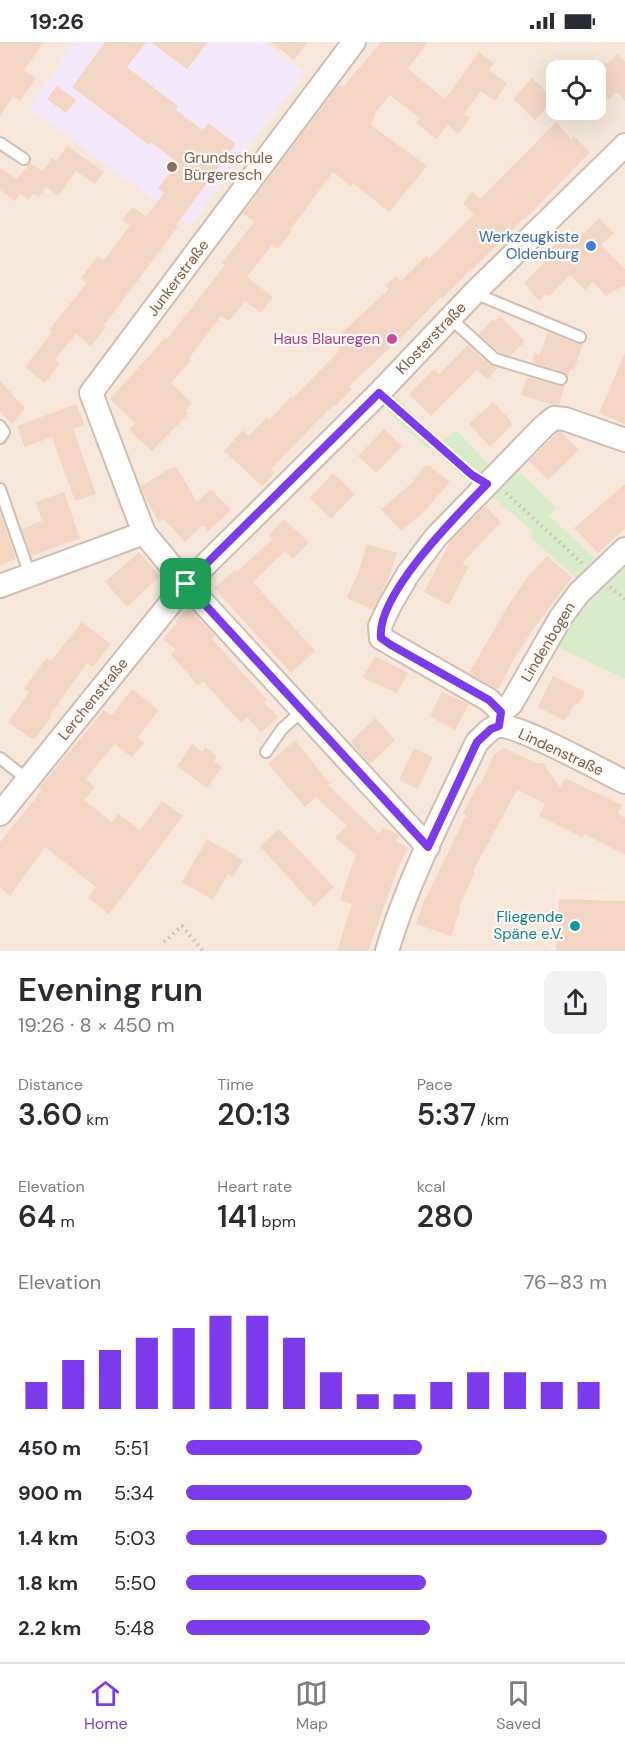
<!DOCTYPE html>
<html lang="en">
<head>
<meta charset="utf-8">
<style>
  body { margin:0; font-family:"DM Sans",sans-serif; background:#f2f2f3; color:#2b2b33; height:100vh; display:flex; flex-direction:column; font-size:22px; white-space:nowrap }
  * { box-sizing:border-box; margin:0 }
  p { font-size:20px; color:#7c7c81 }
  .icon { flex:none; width:33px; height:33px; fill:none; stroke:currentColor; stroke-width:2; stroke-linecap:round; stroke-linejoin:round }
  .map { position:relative; height:909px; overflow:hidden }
  .drawer { display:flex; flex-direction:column; background:#fff; flex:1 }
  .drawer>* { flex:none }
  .buttons { position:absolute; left:546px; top:18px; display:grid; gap:12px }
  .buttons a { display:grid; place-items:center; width:60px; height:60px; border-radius:12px; background:#fff; box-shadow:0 6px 24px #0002; font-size:30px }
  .pin { position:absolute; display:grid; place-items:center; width:51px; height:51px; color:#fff; margin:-26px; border-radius:12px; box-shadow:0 3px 9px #0006 }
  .round { display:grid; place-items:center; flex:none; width:63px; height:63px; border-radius:12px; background:#f2f2f3 }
  .summary { display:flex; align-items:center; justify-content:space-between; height:102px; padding:0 18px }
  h1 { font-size:33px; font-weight:600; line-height:45px }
  .stats { display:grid; grid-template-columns:repeat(3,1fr); gap:9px; height:102px; padding:6px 18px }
  .stats div { display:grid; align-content:center }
  .stats b { font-size:30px; font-weight:600 }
  .stats small { font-size:16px; font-weight:400 }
  .stats p { font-size:16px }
  .chart { height:168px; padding:12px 18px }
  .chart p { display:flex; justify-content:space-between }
  .chart svg { width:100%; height:108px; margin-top:6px; stroke:#7c3aed; stroke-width:6 }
  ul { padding:0 18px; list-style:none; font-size:20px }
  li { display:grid; grid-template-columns:96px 72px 1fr; align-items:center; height:45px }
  li i { height:15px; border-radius:8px; background:#7c3aed }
  .status { display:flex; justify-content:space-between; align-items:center; height:42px; padding:0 30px; background:#fff; direction:ltr }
  .status svg { height:16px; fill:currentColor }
  .tabs { display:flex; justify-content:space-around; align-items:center; height:84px; border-top:2px solid #e1e1e2; background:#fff; font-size:16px; color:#7c7c81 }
  .tabs a { display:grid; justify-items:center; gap:3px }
  .tabs .active { color:#7c3aed }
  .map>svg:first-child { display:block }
  .residential { fill:#f5e8da; fill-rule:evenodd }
  .commercial { fill:#fde8e0 }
  .education { fill:#f3e8fa }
  .green { fill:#d8ecc9 }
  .building { fill:#f3d5c3 }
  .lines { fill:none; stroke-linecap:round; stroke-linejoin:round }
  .service-casing { stroke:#d1beb0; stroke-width:14 }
  .minor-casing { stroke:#d1beb0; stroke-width:26 }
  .path { stroke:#d9b8a5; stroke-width:4; stroke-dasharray:1.5 4.5; stroke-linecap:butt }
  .service { stroke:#fff; stroke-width:10 }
  .minor { stroke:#fff; stroke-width:22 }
  .route-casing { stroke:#fff; stroke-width:12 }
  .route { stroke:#7c3aed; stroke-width:8 }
  .education-dot { fill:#8d6e63; stroke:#fffaf3; stroke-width:2 }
  .shop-dot { fill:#3f7fe0; stroke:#fffaf3; stroke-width:2 }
  .hotel-dot { fill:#d1479c; stroke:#fffaf3; stroke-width:2 }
  .culture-dot { fill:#0f9aa8; stroke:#fffaf3; stroke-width:2 }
  .labels { text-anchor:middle; stroke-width:4.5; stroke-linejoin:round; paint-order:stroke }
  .education-label { font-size:15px; fill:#785e54; stroke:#fffaf3; text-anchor:start }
  .shop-label { font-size:15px; fill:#366cbe; stroke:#fffaf3; text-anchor:end }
  .street-label { font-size:15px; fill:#7a5c4d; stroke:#fffaf3 }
  .hotel-label { font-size:15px; fill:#b23c85; stroke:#fffaf3; text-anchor:end }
  .culture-label { font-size:15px; fill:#0d838f; stroke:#fffaf3; text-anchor:end }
</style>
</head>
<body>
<div class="status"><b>19:26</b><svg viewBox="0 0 49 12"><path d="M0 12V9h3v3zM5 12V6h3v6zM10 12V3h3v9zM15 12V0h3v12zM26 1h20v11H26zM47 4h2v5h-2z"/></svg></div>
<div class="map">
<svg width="625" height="909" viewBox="0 0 625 909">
  <rect width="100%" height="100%" fill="#fdf6ec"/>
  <path class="residential" d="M0,0H625V521L600,546L555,604L625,637V909H0ZM556,28H596V68H556ZM393,354L441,400L456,388L475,446L430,405Z"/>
  <path class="commercial" d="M557,844L625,856V909H550Z"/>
  <path class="education" d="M75,0H265L305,31L190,184L29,66Z"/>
  <path class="green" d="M394,353L441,400L456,388L492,426L475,446L430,405L427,406L383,364Z
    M514,425L557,466L549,474L599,519L579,539L530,495L533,489L489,452Z
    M625,521V637L555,604L599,547Z"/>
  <path class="building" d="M0,0H44L24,28L36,36L20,59L13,54L0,74Z
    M105,0H146L127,25L178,64L176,68L203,88L208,81L236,102L176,183L178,185L104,283L106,285L91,304L76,292L55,317L60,321L45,341L25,325L52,290L49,288L87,241L81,236L98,214L104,218L130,184L122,178L133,165L146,175L164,151L158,146L178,121L151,100L149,103L72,45Z
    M151,0H208L187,27Z
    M271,0H308L294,18Z
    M381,0H428L408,27L445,57L479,10L494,21L489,28L507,41L495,59L481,49L464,72L470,76L458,92L448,83L436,97L416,81L420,76L390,53L376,70L371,83L427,124L389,170L353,141L351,144L333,130L290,188L292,189L278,207L272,203L247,235L273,255L261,271L245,259L229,279L221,274L189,316L191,318L171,341L192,361L185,369L188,372L152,409L129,388L135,381L110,357L165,296L167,297L225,223L222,221L254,180L243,171L339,43L343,45Z
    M618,12L625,20V59L617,50L608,58L596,44V28L605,20L607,22Z
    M532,36L555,58L535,78L513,57Z
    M57,44L76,58L66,71L47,57Z
    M556,80L571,97L574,94L590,110L525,177L524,176L470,230L469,229L442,257L441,255L405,292L349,344L352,347L336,364L334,362L271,427L275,431L262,444L224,409L243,388L249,394L267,375L269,378L292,354L293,356L338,310L337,309L340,305L334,298L389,247L385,244L396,234L401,239L426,214L429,217L474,172L463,162L472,149L480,157Z
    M67,104L104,130L95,142L76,129L58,154L46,145L38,155L33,152L29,158L20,152L15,159L0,148V126L17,137L30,121L43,129L52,116L56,119Z
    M599,176L614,191L601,203L625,227V244L612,249L606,254L593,240L585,248L570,233L548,255L546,252L539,259L524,241L551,214L547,210L562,196L571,204Z
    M500,274L525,299L510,314L499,310L479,292L492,278L494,280Z
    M548,290L577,302H583L574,328L571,327L568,334L563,330L532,320L535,310L539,314Z
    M468,303L490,323L498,326L487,337L477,328L431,374L409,352L434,327L439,332Z
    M625,311V382L599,371Z
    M527,335L559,344L565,343L559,363H553L521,353Z
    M0,339L25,366L12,382L0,369Z
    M493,360L511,379V384L490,405L469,382Z
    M76,362L84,382L73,387L96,452L75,459L52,395L25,405L17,384Z
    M384,387L402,404L376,431L358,414Z
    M558,390H561L579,408L548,438L529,419Z
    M424,424H430L450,440L424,470L401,489L381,467L412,441Z
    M171,426H177L197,460L211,447L231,468L208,489L203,483L185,500L164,477L159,480L146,457L141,444Z
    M333,431L355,452L331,477L310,456Z
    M625,442V486L598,511L574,486Z
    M64,450L80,496L31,514L22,487L42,479L36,460Z
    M485,464L501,480L462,521L469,524L449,563L424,550L450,500Z
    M0,470L16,517L0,523Z
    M284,477L309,500L293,517L285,509L253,540L315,609L291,631L214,546L235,528L237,530L272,497L269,493Z
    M367,502L397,511L389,535L373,568L347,556L358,531Z
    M139,510L160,534L127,565L105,540Z
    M547,514L572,535L534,586L514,617L498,648L469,631L505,569L525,538Z
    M189,566L215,594L212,597L267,658L264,660L278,675L261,691L247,675L241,681L203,639L198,643L171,613L176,608L163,597L177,581L175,579Z
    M82,580L111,602L93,625L87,621L50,673L52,674L34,698L8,680L29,650L24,647L46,616L51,619Z
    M375,614L408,631L397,651L363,636Z
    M553,634L585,650L578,663L575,661L565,679L538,665Z
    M132,647L159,668L137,696L144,701L132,715L115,702L102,717L86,737L95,745L84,758L112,780L118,772L140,788L162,759L183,774L109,872L88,856L96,845L45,805L10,854L0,846V800L42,748L39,746L104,668L111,674Z
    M442,650L469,662L455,688L430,674Z
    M376,676L395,698L370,722L350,700Z
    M295,698L330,742L328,743L379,792L383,785L399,793L396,799L408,806L398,826L368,909H337L352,862L340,858L356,813L335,796L347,784L316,755L305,765L268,722Z
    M192,702L202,710L205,705L217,714L214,719L222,725L207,746L177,724Z
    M414,706L433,715L418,747L399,738Z
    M504,706L536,721L544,722L560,746L565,736L622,763L618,772L625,776V812L584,792L582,795L539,774L545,762L517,748L473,829L475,830L458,867L460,868L451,894L416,882L425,856H426L466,773L463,771L478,742L480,743L494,712Z
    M279,787L334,845L314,864L260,804Z
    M207,797L243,818L233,835L228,832L213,858L182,840Z
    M559,857L625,859V909H556Z"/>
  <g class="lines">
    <defs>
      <path id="service" d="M0,101L24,117
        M474,251L580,295
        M450,276L495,317L561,337
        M0,384L4,390L0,396
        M0,447L30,533
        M266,710L282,687L303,668
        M0,716L28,738"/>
      <path id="minor" d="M625,398L565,377L554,376L544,384L436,495L408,532L390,563L380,584L381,596L489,658L501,670L511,662L561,575L579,551L625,507
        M144,491L91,351L354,0
        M0,544L144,491L186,542L428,805
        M0,772L186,542L379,351L474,251L625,103
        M387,909C408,837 445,768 477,700C484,694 491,684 500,684C520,683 602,729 625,740"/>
    </defs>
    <use href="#service" class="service-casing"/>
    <use href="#minor" class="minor-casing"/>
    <path class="path" d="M393,363L471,431
      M506,451L582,521
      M610,545L625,557
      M164,900L182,884L203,909"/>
    <use href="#service" class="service"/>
    <use href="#minor" class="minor"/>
  </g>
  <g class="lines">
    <defs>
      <path id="route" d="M379,351L472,433L487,442C457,473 376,553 381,596L391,603L489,658L501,670L499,684L491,687L477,700L428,805L186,542Z"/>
    </defs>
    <use href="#route" class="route-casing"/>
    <use href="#route" class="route"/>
  </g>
  <circle class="education-dot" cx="172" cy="125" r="6"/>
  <circle class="shop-dot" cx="591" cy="204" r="6"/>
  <circle class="hotel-dot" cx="392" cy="297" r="6"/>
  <circle class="culture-dot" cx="575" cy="884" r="6"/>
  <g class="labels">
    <g class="education-label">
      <text x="184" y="121">Grundschule<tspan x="184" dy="17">Bürgeresch</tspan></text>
    </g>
    <g class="shop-label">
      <text x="579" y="200">Werkzeugkiste<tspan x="579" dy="17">Oldenburg</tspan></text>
    </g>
    <g class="street-label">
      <text transform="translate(178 236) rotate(-53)" y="5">Junkerstraße</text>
      <text transform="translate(431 296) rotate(-46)" y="5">Klosterstraße</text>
      <text transform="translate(548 600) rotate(-59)" y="5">Lindenbogen</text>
      <text transform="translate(93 657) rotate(-51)" y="5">Lerchenstraße</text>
      <text transform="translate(561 710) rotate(25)" y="5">Lindenstraße</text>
    </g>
    <g class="hotel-label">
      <text x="380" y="302">Haus Blauregen</text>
    </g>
    <g class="culture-label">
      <text x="563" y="880">Fliegende<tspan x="563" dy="17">Späne e.V.</tspan></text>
    </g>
  </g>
</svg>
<div class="buttons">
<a><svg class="icon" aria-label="locate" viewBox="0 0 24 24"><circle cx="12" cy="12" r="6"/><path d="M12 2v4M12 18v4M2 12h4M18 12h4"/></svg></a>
</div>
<div class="pin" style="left:186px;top:542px;background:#1e9e55"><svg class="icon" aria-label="arrive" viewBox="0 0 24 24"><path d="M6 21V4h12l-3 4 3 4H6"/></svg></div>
</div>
<section class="drawer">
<div class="summary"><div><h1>Evening run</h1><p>19:26 · 8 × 450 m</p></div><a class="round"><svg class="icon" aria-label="share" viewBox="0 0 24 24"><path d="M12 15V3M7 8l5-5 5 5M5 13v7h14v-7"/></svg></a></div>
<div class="stats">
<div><p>Distance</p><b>3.60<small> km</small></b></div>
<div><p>Time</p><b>20:13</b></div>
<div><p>Pace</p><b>5:37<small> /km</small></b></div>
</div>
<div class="stats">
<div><p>Elevation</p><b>64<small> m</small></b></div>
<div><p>Heart rate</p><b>141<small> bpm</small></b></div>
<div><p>kcal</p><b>280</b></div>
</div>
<div class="chart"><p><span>Elevation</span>76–83 m</p>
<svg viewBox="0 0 160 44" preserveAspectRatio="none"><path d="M5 44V33M15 44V24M25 44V20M35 44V15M45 44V11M55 44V6M65 44V6M75 44V15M85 44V29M95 44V38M105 44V38M115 44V33M125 44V29M135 44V29M145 44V33M155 44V33"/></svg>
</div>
<ul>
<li><b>450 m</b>5:51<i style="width:56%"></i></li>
<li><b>900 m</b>5:34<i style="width:68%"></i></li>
<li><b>1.4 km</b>5:03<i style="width:100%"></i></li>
<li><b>1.8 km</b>5:50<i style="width:57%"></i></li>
<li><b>2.2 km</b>5:48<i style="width:58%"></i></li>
</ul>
</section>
<nav class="tabs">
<a class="active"><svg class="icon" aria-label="home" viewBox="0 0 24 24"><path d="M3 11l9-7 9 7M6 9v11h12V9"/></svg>Home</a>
<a><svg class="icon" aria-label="map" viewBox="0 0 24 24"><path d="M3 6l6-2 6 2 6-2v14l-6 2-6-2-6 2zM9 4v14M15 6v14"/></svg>Map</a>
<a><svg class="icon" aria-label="saved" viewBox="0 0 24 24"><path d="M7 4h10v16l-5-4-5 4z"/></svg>Saved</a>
</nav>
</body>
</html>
